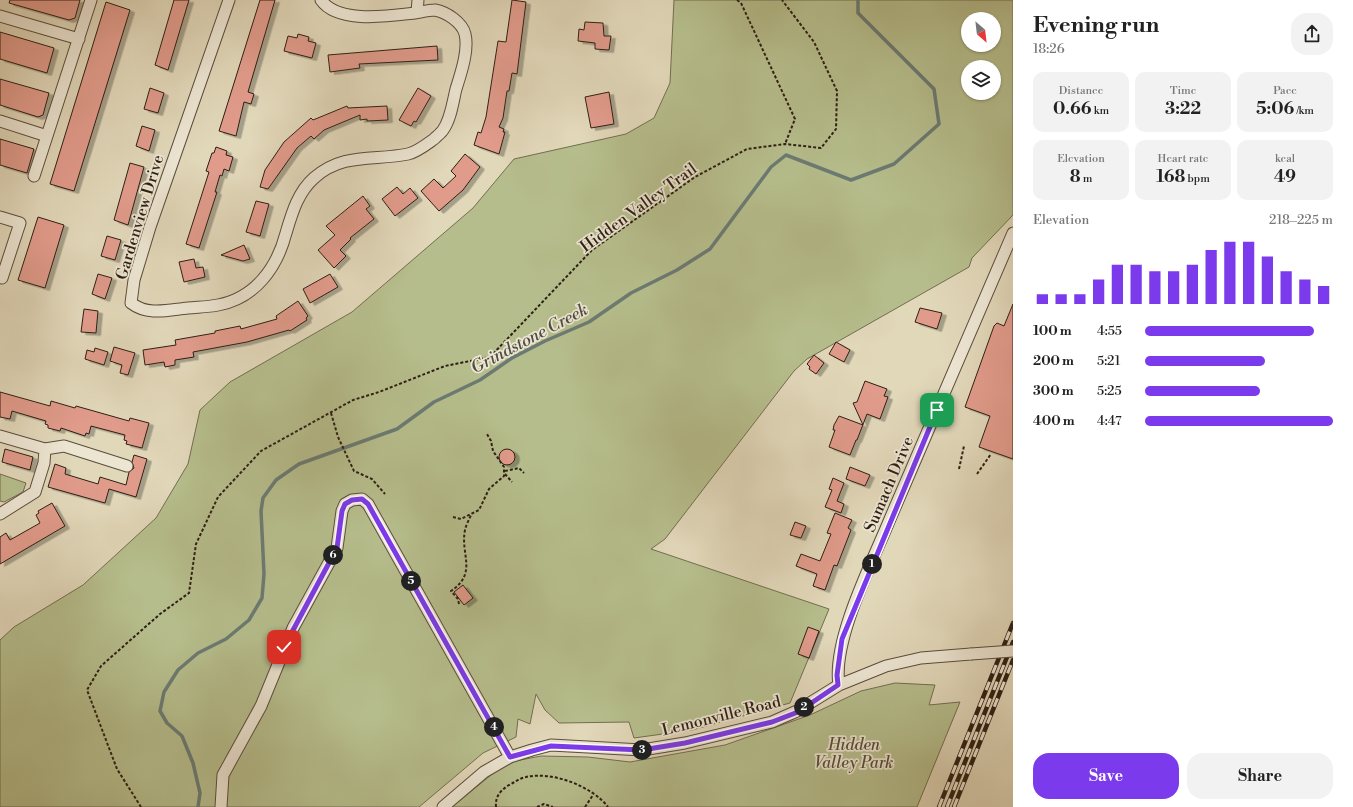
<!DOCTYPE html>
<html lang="en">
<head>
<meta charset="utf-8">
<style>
  body { margin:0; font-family:"Libre Bodoni",serif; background:#f2f2f2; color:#222; height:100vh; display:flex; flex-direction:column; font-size:15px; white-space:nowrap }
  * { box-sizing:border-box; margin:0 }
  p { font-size:13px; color:#767676 }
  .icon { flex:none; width:22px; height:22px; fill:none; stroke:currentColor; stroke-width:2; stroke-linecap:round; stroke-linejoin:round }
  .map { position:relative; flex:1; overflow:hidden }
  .side { display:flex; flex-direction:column; background:#fff; width:340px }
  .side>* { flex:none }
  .needle { width:26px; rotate:152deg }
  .tools { position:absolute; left:961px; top:12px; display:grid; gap:8px }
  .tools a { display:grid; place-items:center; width:40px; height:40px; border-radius:50%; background:#fff; box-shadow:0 1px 3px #0004; font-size:20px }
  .pin { position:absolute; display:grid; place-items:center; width:34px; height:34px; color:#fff; margin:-17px; border-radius:8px; box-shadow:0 2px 6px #0006 }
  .km { position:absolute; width:20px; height:20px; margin:-10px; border-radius:50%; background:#222; color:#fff; font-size:11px; line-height:20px; text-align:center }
  .round { display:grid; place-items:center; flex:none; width:42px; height:42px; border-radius:16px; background:#f2f2f2 }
  .headline { display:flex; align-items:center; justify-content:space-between; height:68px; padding:0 20px }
  h1 { font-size:22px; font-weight:700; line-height:30px }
  .stats { display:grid; grid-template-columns:repeat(3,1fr); gap:6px; height:68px; padding:4px 20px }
  .stats div { display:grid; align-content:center; border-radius:10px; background:#f2f2f2; text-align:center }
  .stats b { font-size:17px; font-weight:700 }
  .stats small { font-size:11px; font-weight:400 }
  .stats p { font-size:11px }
  .chart { height:112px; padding:8px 20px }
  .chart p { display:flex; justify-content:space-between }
  .chart svg { width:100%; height:72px; margin-top:4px; stroke:#7c3aed; stroke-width:6 }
  .cta { display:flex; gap:8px; margin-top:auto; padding:8px 20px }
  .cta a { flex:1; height:46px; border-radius:16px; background:#7c3aed; color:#fff; font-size:16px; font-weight:700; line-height:46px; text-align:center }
  .cta a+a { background:#f2f2f2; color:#222 }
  ul { padding:0 20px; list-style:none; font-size:13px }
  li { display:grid; grid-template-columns:64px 48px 1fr; align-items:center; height:30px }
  li i { height:10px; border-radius:5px; background:#7c3aed }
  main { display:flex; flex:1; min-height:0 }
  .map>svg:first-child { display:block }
  .green { fill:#b6bd8c; stroke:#726e50; fill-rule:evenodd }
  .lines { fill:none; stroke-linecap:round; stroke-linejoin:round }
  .stream { stroke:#6b7b73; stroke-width:3.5 }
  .building { fill:#e19b8b; stroke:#2e1f14; filter:url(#shadow) }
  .minor-casing { stroke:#5b4d3d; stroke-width:13 }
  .path { stroke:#2e1f14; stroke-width:2; stroke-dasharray:3 2; stroke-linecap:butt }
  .minor { stroke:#ece5d2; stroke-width:11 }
  .rail-casing { stroke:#2e1f14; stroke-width:4.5 }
  .rail { stroke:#ece5d2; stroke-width:3; stroke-dasharray:9; stroke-linecap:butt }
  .minor-bridge-casing { stroke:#5b4d3d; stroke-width:13; stroke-linecap:butt }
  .minor-bridge { stroke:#ece5d2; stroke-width:11 }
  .route-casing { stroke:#fff; stroke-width:8 }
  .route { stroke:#7c3aed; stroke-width:5 }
  .labels { text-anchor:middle; stroke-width:3.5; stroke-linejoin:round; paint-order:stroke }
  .street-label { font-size:16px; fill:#2e1f14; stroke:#ece5d2 }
  .park-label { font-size:16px; font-style:italic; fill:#574e38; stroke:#ece5d2 }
  .water-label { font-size:17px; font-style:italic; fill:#4d4d43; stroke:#ece5d2 }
</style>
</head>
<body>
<main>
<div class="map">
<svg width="1013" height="807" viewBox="0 0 1013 807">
  <defs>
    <filter id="shadow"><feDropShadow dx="4.5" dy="2.5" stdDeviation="0" flood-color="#0004"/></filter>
  </defs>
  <rect width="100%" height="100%" fill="#e1d7b9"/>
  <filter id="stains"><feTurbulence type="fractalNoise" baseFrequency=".005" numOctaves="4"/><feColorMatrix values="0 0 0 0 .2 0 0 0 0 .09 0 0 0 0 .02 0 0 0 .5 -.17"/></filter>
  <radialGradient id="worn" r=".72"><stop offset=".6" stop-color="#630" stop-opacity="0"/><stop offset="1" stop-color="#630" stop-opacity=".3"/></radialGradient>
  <path class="green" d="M674,0H1013V215L972,258L969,267L807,359L794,371L665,539L651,549L829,609L790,703L692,730L634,738L629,722L559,723L545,710L536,694L530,724L518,719L516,737L483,753L419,807H0V640L14,627L83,585L156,518L188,464L200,410L230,382L352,312L473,208L514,159L626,134L654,118L670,83ZM968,19H994V45H968ZM968,67H994V93H968Z
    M0,474L26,483L23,492L4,502L0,501Z
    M895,683L935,685L929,705L960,702L917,807H452L491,775L510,762L541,756L588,757L630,762L725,745L810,715L861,691Z"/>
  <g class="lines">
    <path class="stream" d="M198,807L200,793L193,763L182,736L167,723L160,711L164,692L178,670L198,653L226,639L249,620L262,598L264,574L261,511L263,498L276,480L299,464L397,429L434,402L480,380L512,358L545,341L589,322L631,293L677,270L710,249L771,167L786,155L851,180L894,164L939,124L934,89L858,13V0"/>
  </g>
  <path class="building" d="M10,0H80L75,18L69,20L9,3Z
    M174,0H189L168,70L155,65Z
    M260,0H275L248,92L254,94L251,104L244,102L236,136L219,131Z
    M512,0L526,2L517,74L512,73L509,91H507L503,118L499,127L504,129L503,132H505L499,154L474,145L478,132L481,133L486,117L498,41L506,42Z
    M106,2L130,10L74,191L50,184Z
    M585,22L603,23L604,36H611L609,50L595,49V43L578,41L579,29L584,30Z
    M0,32L54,48L47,73L0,59Z
    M298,34L309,37L308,41L316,43L312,58L284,51L288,36L297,38Z
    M437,46L438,60L359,64L360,68L330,72L328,55Z
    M0,79L49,93L43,115L38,117L0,105Z
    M150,88L164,93L158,113L144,109Z
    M418,88L431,96L416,122L414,121L411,126L399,120Z
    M609,92L614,124L591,128L585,97Z
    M347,106L348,108L387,106L388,120L367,121V119L360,120V115L324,130L314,139L311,136L297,148L268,189L260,187L265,170L284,142L311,118L313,120Z
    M142,126L155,130L149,151L136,146Z
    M0,139L34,149L27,173L0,165Z
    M216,147L227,151L226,155L233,157L229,171L224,169L222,176L220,175L215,192H217L199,248L186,244L209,172L206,171L212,153H214Z
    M465,154L480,167L463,190L439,211L421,191L434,179L443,188L456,176L451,171Z
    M130,163L144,167L128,225L114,220Z
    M397,187L403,194L410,188L418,198L395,216L382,199Z
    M363,196L370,206L366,209L374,219L350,238L351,239L340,250L346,256L334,268L318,250L335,235L326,226Z
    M256,201L269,204L260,236L246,232Z
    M38,217L64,225L45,288L18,280Z
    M107,236L121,240L115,260L101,256Z
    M244,245L250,259L243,261L221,255Z
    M194,259L196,268L203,267L205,277L184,282L179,262Z
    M98,274L112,278L105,299L92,294Z
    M330,274L338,287L310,303L303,289Z
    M298,301L308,316L306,318L307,320L290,331L289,330L247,342L193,352L194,357L175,360V365L165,367L164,362L145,365L143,350L176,345L175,340L215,333V331L240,326L241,329L277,319L276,316Z
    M1013,304V459L979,447L990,416L965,407L994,326L997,323L1004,326Z
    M920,308L942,313L937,329L915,322Z
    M84,309L98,311L96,333L81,332Z
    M836,342L850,350L844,362L829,354Z
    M114,347L135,353L128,375L120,373L122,365L110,361Z
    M95,348L108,352L104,365L85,359L87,350L94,352Z
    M814,355L824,363L816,374L809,369L810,367L807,364Z
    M865,381L887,389L884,396L888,397L880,419L867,414L857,440H856L850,455L829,447L835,430H833L834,425L839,416L863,425L853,403L857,402Z
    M0,392L50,406L51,401L75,408L76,406L129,421L130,418L149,423L142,448L126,444L127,441L124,440L125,435L91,426L89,434L86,433L85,436L61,428L60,431L48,428V425L45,424L46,421L12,411L10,419L0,417Z
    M5,449L33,457L30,470L2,462Z
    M499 457a8 8 0 1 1 16 0a8 8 0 1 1-16 0Z
    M134,455L147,459L136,497L109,489L105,503L48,487L55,464L66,468L65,474L98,484L100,477L126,485L129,472L134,468L132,462Z
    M850,467L870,475L865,486L846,479Z
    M833,478L844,483L837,501L844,504L841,513L825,507L832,490L829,489Z
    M52,503L65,526L0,564V537L6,533L10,540L40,523L36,515L39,513L38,511Z
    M835,513L852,520L848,528L851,530L837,566L834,565L825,590L813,586L817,574L796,566L801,554L820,561L831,534L827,533Z
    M795,522L806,526L801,538L790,535Z
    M463,585L473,598L464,605L454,592Z
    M808,627L819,631L809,658L798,654Z"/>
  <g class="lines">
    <defs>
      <path id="minor" d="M229,0L150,227L134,280L131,303C148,316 168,310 188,308C198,307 208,307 218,305C255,298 277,268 286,233C292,213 298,192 314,178C343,152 375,161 408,154C417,152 427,144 434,139C437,136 441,133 443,130C451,119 453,101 456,89C461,73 469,50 465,34C462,22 446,12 435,10C429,10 421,12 415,13C389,16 338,24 321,0
        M417,12L418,0
        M0,16L79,39
        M0,121L47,136
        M34,176L91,0
        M0,217L20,223L2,278
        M0,436L45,449L64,446L127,466
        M0,514L35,492L44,463L45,449
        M839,685C832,640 872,563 890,519C930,424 972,329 1013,233
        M221,807L223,775L261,706L293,628L337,548L342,511L345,504L352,500L362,499L368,504L510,757
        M443,807L484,772L510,757L532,750L551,745L642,750L685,743L772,722L797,711L839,685L886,666L921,658L971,654"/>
    </defs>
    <use href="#minor" class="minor-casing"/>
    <path class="path" d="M737,0L741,3L795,119L785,144
      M331,413L338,437L354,471L372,479L385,494
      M959,469L964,446
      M505,471L519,468L524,473
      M505,474L512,482
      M977,474L991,454
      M453,517L461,519L479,510L489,489L504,476V467L493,451L491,441L487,434
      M459,604L458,599L451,591C478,573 460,554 465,530C466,525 469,520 471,515
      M141,807L117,769L87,690L101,666L160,614L189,593L196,544L218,497L261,451L353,400L379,392L445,366L490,357L592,250L695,177L747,149L785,144L821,148L836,129L837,91L814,42L782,0
      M496,807C495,796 501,790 509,785C515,782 520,778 526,777C552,771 592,786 608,807
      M537,807L544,804L553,807
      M585,807L593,795"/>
    <use href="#minor" class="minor"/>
    <defs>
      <path id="rail" d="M939,807L1013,623
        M947,807L1013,642
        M954,807L1013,660"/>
    </defs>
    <use href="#rail" class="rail-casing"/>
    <use href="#rail" class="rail"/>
    <defs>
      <path id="minor-bridge" d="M971,654L1013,651"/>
    </defs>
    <use href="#minor-bridge" class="minor-bridge-casing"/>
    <use href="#minor-bridge" class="minor-bridge"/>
  </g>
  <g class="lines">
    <defs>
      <path id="route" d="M284,647L337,548L342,511L345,504L352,500L362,499L368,504L510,757L551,746L642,750L685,743L772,722L798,712L838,685L837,675L842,639L937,410"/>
    </defs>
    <use href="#route" class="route-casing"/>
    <use href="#route" class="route"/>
  </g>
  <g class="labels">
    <g class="street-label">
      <text transform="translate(638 207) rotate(-36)" y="6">Hidden Valley Trail</text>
      <text transform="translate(139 217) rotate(-73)" y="6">Gardenview Drive</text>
      <text transform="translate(888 484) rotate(-67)" y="6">Sumach Drive</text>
      <text transform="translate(721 715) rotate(-14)" y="6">Lemonville Road</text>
    </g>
    <g class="park-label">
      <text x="854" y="750">Hidden<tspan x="854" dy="18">Valley Park</tspan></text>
    </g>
    <g class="water-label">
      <text transform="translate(529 338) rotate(-28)" y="6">Grindstone Creek</text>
    </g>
  </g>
  <rect width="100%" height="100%" filter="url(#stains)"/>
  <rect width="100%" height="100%" fill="url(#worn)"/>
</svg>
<div class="tools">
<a><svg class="needle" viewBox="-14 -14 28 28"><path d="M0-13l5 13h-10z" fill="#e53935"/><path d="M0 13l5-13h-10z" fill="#767676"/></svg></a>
<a><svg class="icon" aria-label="layers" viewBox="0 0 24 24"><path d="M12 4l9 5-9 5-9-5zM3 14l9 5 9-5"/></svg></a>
</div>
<div class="pin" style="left:937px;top:410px;background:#1e9e55"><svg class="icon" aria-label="arrive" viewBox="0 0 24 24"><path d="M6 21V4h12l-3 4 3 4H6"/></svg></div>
<div class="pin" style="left:284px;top:647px;background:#d93025"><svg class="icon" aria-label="check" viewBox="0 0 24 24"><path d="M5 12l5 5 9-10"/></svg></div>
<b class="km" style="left:872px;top:564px">1</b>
<b class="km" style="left:804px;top:707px">2</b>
<b class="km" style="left:642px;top:750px">3</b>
<b class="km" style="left:494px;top:727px">4</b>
<b class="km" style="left:411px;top:581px">5</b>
<b class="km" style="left:333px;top:555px">6</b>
</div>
<section class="side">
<div class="headline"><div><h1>Evening run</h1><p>18:26</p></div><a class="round"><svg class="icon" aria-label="share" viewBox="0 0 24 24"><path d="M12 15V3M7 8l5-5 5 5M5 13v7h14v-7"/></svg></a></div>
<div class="stats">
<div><p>Distance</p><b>0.66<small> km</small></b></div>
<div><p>Time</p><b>3:22</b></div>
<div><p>Pace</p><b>5:06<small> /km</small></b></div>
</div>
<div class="stats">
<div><p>Elevation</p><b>8<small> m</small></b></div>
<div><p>Heart rate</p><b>168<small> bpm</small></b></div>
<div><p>kcal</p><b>49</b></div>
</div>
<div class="chart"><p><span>Elevation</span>218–225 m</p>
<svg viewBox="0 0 160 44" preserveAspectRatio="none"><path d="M5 44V38M15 44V38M25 44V38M35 44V29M45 44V20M55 44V20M65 44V24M75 44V24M85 44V20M95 44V11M105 44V6M115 44V6M125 44V15M135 44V24M145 44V29M155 44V33"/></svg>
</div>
<ul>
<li><b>100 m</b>4:55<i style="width:90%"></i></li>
<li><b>200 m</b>5:21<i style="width:64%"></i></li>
<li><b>300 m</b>5:25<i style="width:61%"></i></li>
<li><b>400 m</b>4:47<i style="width:100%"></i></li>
</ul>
<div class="cta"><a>Save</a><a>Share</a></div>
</section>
</main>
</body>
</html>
